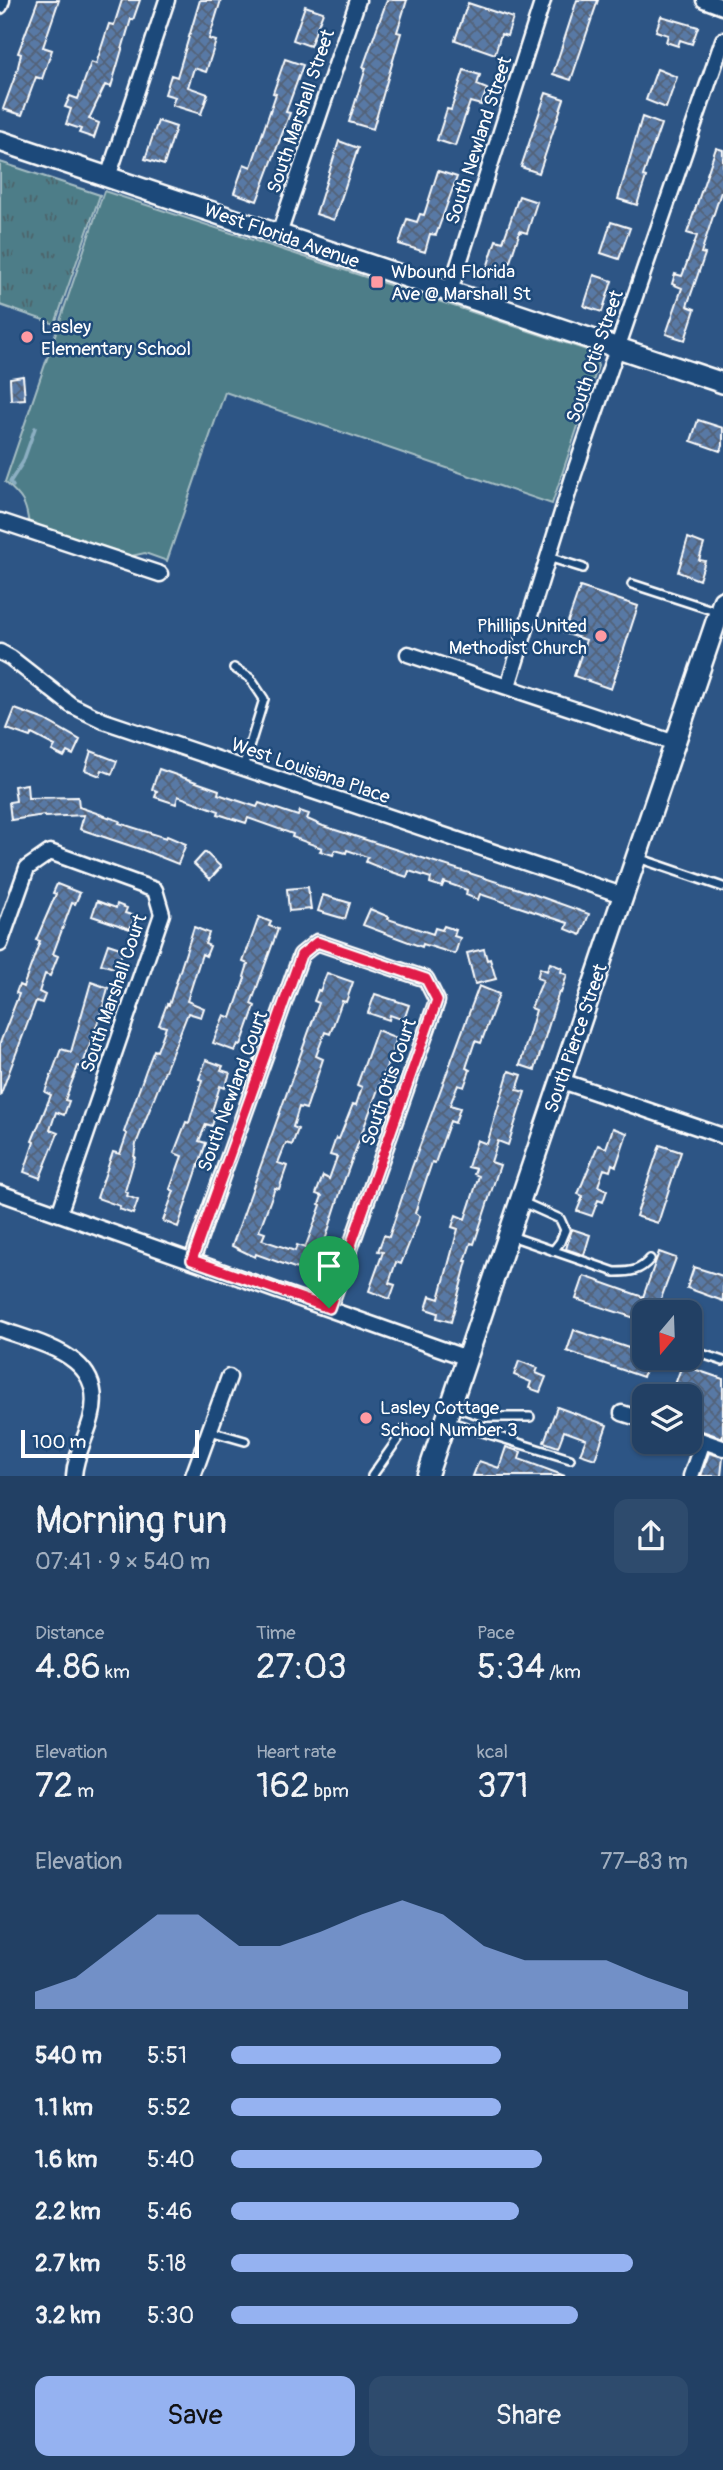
<!DOCTYPE html>
<html lang="en">
<head>
<meta charset="utf-8">
<style>
  body { margin:0; font-family:Pangolin,sans-serif; background:#2e4b6d; color:#f1f3f6; height:100vh; display:flex; flex-direction:column; font-size:26px; white-space:nowrap }
  * { box-sizing:border-box; margin:0 }
  p { font-size:23px; color:#a2afbf }
  .icon { flex:none; width:38px; height:38px; fill:none; stroke:currentColor; stroke-width:2; stroke-linecap:round; stroke-linejoin:round }
  .map { position:relative; height:1476px; overflow:hidden }
  .panel { display:flex; flex-direction:column; background:#224064; flex:1 }
  .panel>* { flex:none }
  .needle { width:46px; rotate:199deg }
  .controls { position:absolute; left:632px; top:1300px; display:grid; gap:14px }
  .controls a { display:grid; place-items:center; width:70px; height:70px; border-radius:14px; background:#224064; box-shadow:0 2px 5px #0004,0 0 0 2px #3f5978; font-size:35px }
  .scale { position:absolute; left:21px; bottom:18px; width:178px; box-sizing:border-box; padding-left:7px; border:4px solid #fff; border-top:0; font-size:19px; line-height:24px; white-space:nowrap; color:#fff; -webkit-text-stroke:5px #1f4a7a; paint-order:stroke }
  .pin { position:absolute; display:grid; place-items:center; width:60px; height:60px; color:#fff; margin:-72px -30px; border-radius:50% 50% 50% 0; rotate:-45deg; box-shadow:0 0 7px #0007 }
  .pin .icon { rotate:45deg }
  .round { display:grid; place-items:center; flex:none; width:74px; height:74px; border-radius:14px; background:#2e4b6d }
  .summary { display:flex; align-items:center; justify-content:space-between; height:119px; padding:0 35px }
  h1 { font-size:38px; font-weight:600; line-height:52px }
  .figures { display:grid; grid-template-columns:repeat(3,1fr); gap:10px; height:119px; padding:7px 35px }
  .figures div { display:grid; align-content:center }
  .figures b { font-size:35px; font-weight:600 }
  .figures small { font-size:19px; font-weight:400 }
  .figures p { font-size:19px }
  .chart { height:196px; padding:14px 35px }
  .chart p { display:flex; justify-content:space-between }
  .chart svg { width:100%; height:126px; margin-top:7px; fill:#95b2f1; opacity:.7 }
  .action { display:flex; gap:14px; margin-top:auto; padding:14px 35px }
  .action a { flex:1; height:80px; border-radius:14px; background:#95b2f1; color:#111; font-size:28px; font-weight:600; line-height:80px; text-align:center }
  .action a+a { background:#2e4b6d; color:#f1f3f6 }
  ul { padding:0 35px; list-style:none; font-size:23px }
  li { display:grid; grid-template-columns:112px 84px 1fr; align-items:center; height:52px }
  li i { height:18px; border-radius:9px; background:#95b2f1 }
  .map>svg:first-child { display:block }
  .grass { fill:url(#grass-tufts); stroke:#a6bec4; stroke-width:2 }
  .park { fill:#4e7d88; stroke:#a6bec4; stroke-width:2 }
  .lines { fill:none; stroke-linecap:round; stroke-linejoin:round }
  .stream { stroke:#8cafc2; stroke-width:3.5 }
  .building { fill:url(#building-cross-hatch); stroke:#fff; stroke-width:2 }
  .lane-casing { stroke:#fff; stroke-width:12 }
  .street-casing { stroke:#fff; stroke-width:19 }
  .secondary-casing { stroke:#fff; stroke-width:24 }
  .lane { stroke:#1f4a7a; stroke-width:7 }
  .street { stroke:#1f4a7a; stroke-width:14 }
  .secondary { stroke:#1f4a7a; stroke-width:19 }
  .route-casing { stroke:#fff; stroke-width:14 }
  .route { stroke:#e11d48; stroke-width:9 }
  .poi-dot { fill:#ff9aa2; stroke:#1f4a7a; stroke-width:2.5 }
  .labels { text-anchor:middle; stroke-width:5; stroke-linejoin:round; paint-order:stroke }
  .street-label { font-size:19px; fill:#fff; stroke:#1f4a7a }
  .poi-label { font-size:19px; fill:#fff; stroke:#1f4a7a; text-anchor:start }
</style>
</head>
<body>
<div class="map">
<svg width="723" height="1476" viewBox="0 0 723 1476">
  <defs>
    <pattern id="grass-tufts" width="24" height="20" patternUnits="userSpaceOnUse" patternTransform="scale(1.75)"><rect width="24" height="20" fill="#4e7d88"/><path d="M3 7l-1-3M5 7V3M7 7l1-3M15 17l-1-3M17 17v-4M19 17l1-3" fill="none" stroke="#4d646a"/></pattern>
    <pattern id="building-cross-hatch" width="8" height="8" patternUnits="userSpaceOnUse" patternTransform="scale(1.75)"><rect width="8" height="8" fill="#5879a5"/><path d="M0 0l8 8M0 8l8-8" fill="none" stroke="#526278"/></pattern>
  </defs>
  <rect width="100%" height="100%" fill="#2d5585"/>
  <filter id="ink" filterUnits="userSpaceOnUse"><feTurbulence type="fractalNoise" baseFrequency=".0143" numOctaves="2"/><feDisplacementMap in="SourceGraphic" scale="14" xChannelSelector="R" yChannelSelector="G"/><feConvolveMatrix kernelMatrix="1 2 1 2 8 2 1 2 1" color-interpolation-filters="sRGB"/></filter>
  <g filter="url(#ink)">
    <path class="grass" d="M0,162L100,195L55,324L0,305Z"/>
    <path class="park" d="M104,191L593,352L598,366L552,504L225,392L167,561L145,553L122,558L29,527C27,503 22,497 5,482Z"/>
    <g class="lines">
      <path class="stream" d="M13,486L10,482L23,462L35,428"/>
    </g>
    <path class="building" d="M38,0H59L43,47L52,50L42,79L36,77L22,115L3,109L17,71L21,54L18,53Z
      M122,0H140L133,20L131,19L111,87L105,85L89,119L99,123L94,138L79,133L81,129L66,124L71,109L65,107L70,96L78,99L91,62L96,64L109,24L114,25Z
      M200,0H221L209,39L216,41L206,72L194,68L188,87L208,94L201,114L172,105L175,97L165,94L171,75L177,77Z
      M387,0H407L397,32L401,33L373,129L349,122L366,68L363,67Z
      M577,0H598L571,80L553,74Z
      M468,3L513,18L507,36L501,34L495,54L455,40Z
      M305,6L323,12L310,46L293,40Z
      M661,16L698,27L692,44L680,40L678,46L666,42L668,35L656,31Z
      M285,59L303,65L286,112L290,113L257,201L234,193L244,164L251,167L276,94L273,93Z
      M657,69L677,77L666,108L646,100Z
      M464,70L480,75L477,85L487,89L481,105L470,102L455,146L437,140L447,109L451,110Z
      M546,93L564,99L539,173L521,167Z
      M642,117L661,124L643,176L646,177L637,205L618,199Z
      M158,121L176,127L164,165L145,159Z
      M339,141L358,148L334,220L316,214Z
      M716,148L723,150V192H721L701,253L705,254L687,306L695,309L685,340L666,334L682,288L672,284L675,274L682,276L697,236L687,233Z
      M438,171L457,177L436,235L430,234L425,252L399,244L407,219L417,222L420,214L424,215Z
      M519,196L537,202L527,233L520,231L505,277L486,271L496,240L503,242Z
      M611,222L630,228L619,259L601,253Z
      M594,275L612,281L602,312L584,306Z
      M23,376L25,399L11,400L10,378Z
      M698,420L723,428V446L720,451L691,441Z
      M688,538L704,544L699,560L705,561L699,580L678,572Z
      M580,587L638,606L611,689L574,676L586,640L564,633Z
      M15,709L45,720L80,740L73,755L67,752L64,757L52,751L55,746L32,734L30,737L7,729Z
      M91,751L117,761L112,774L102,770L100,776L85,770Z
      M159,769L219,790L218,794L257,807L259,803L298,816L300,811L309,814L307,819L323,826L519,889L589,914L581,935L566,929L568,923L480,894L478,900L466,895L467,890L444,882L442,887L430,883L431,878L409,871L407,877L386,870L366,862L368,857L347,850L346,853L335,850L333,855L320,851L322,848L292,837L293,834L248,818L246,823L218,814L219,811L178,796L176,804L155,797L157,791L152,789Z
      M27,784L28,798L78,797L79,807L120,821L119,823L166,838L167,836L186,844L178,864L143,850L80,829L84,815L45,817L44,815L11,820L9,802L16,801L14,786Z
      M205,852L221,867L210,879L194,864Z
      M57,884L80,893L75,904L72,903L53,954L58,956L50,976L45,974L39,992L45,995L42,1003L36,1001L0,1096V1043L19,994L16,993L19,985L23,987L40,941L36,940L56,894L53,893Z
      M308,887L311,909L289,911L287,889Z
      M323,895L350,903L345,919L318,911Z
      M97,901L116,908L117,904L127,908L125,913L135,916L130,929L92,916Z
      M370,909L389,917L388,919L433,934L435,928L442,930L444,926L456,930L454,936L460,938L455,954L423,944L422,947L363,925Z
      M259,917L271,922L269,926L278,929L251,1004L255,1006L241,1045L238,1044L235,1051L213,1043L224,1015L231,1018L245,978L244,977L248,964L243,962Z
      M194,927L209,933L205,944L210,946L206,956L202,954L187,1001L204,1008L201,1017L188,1013L136,1144L134,1157H135L125,1191L128,1193L127,1196L138,1200L133,1214L119,1209L120,1206L97,1198L113,1152L120,1154L127,1134L124,1132L146,1070L154,1050L157,1051L166,1027L159,1025L167,1004L169,1005Z
      M108,944L123,949L117,969L101,964Z
      M484,949L487,960L490,959L496,979L475,984L467,953Z
      M550,963L562,968L561,972L567,975L561,993L559,992L535,1070L520,1065L536,1010L531,1008L543,980L537,978L540,968L547,971Z
      M327,973L353,982L346,1002L342,1001L330,1034L325,1032L316,1056L323,1059L306,1109L299,1107L293,1127L298,1129L292,1145L286,1143L278,1163L287,1166L279,1189L275,1188L259,1231L265,1233L262,1240L295,1251L297,1245L305,1248L321,1205L319,1204L322,1196L316,1194L323,1176L329,1179L337,1157L330,1155L336,1138L339,1139L353,1104L356,1105L362,1087L357,1085L377,1030L397,1038L343,1184L314,1275L256,1254L255,1257L232,1246L319,1003L314,1001L318,990L320,991Z
      M91,982L108,988L102,1010L82,1067L78,1066L65,1100L69,1101L64,1115L56,1112L50,1130L58,1133L40,1178L24,1172L34,1142L32,1141L51,1095L45,1092L61,1049L71,1052Z
      M479,986L499,994L481,1043L475,1041L466,1068L470,1070L464,1087L458,1085L450,1105L460,1108L455,1123L450,1121L435,1163L432,1162L415,1213L420,1216L401,1264L396,1262L389,1283L395,1285L390,1299L369,1291L383,1252L378,1251L384,1235L389,1237L412,1167Z
      M375,994L409,1005L404,1020L390,1015L389,1020L368,1013Z
      M206,1060L223,1066L221,1070L230,1073L225,1088L220,1086L212,1111L216,1112L212,1126L206,1124L199,1141L206,1143L178,1227L163,1221L174,1191L170,1189L182,1156L174,1153L186,1122L189,1123L202,1080L199,1079Z
      M509,1071L522,1075L517,1090L525,1092L508,1145L498,1141L491,1162L500,1165L474,1244L471,1243L465,1261H467L451,1322L437,1318L438,1313L426,1309L430,1296L439,1299L458,1229L452,1227L456,1215L465,1219L479,1176L474,1174L476,1169L468,1167L477,1140L487,1144Z
      M613,1128L627,1133L616,1166L612,1164L610,1171L604,1169L598,1186L607,1190L603,1202L598,1200L592,1216L577,1211L583,1196L578,1194L598,1145L606,1148Z
      M660,1145L681,1152L658,1223L636,1216Z
      M572,1229L590,1235L584,1255L566,1249Z
      M659,1252L676,1258L656,1312H644V1321L576,1299L584,1276L643,1297Z
      M694,1267L723,1276V1301L687,1288Z
      M574,1330L644,1353V1358H649L643,1377L567,1351Z
      M519,1361L538,1368L536,1373L546,1377L540,1392L529,1388L531,1382L514,1375Z
      M682,1365L723,1379V1438L690,1427V1396H671Z
      M557,1407L607,1425L595,1459L580,1454L586,1439L564,1431L558,1447L544,1442Z
      M506,1447L521,1452L519,1459L565,1476H473L479,1461L499,1468Z
      M709,1453L723,1457L721,1476H701Z"/>
    <g class="lines">
      <defs>
        <path id="lane" d="M548,557L583,568
          M632,584L718,612
          M234,668L250,678L264,699L243,767
          M638,858L723,887
          M520,1201L560,1219L565,1230L560,1242L553,1251
          M508,1235L615,1272C631,1272 640,1271 650,1259
          M690,1350L723,1361
          M452,1406L485,1417H530
          M447,1421L570,1459
          M210,1431L245,1441
          M372,1476L405,1429"/>
        <path id="street" d="M704,0L723,7
          M0,6L2,0
          M108,177L167,0
          M279,234L358,0
          M450,291L543,0
          M0,521L160,574
          M0,652L11,658L71,705L104,721L625,896
          M408,654L675,743
          M508,686L574,474L723,40
          M0,944L27,868L50,852L155,890L162,914L59,1214
          M559,1080L723,1136
          M0,1193L467,1358
          M192,1260L301,955L317,942L426,979L437,1001L329,1308
          M0,1329C44,1345 108,1357 91,1419C86,1438 75,1456 74,1476
          M622,1413L644,1420
          M690,1436L703,1441
          M193,1476L229,1377
          M691,1476L703,1441L723,1448"/>
        <path id="secondary" d="M0,141L723,383
          M427,1476L723,601"/>
      </defs>
      <use href="#lane" class="lane-casing"/>
      <use href="#street" class="street-casing"/>
      <use href="#secondary" class="secondary-casing"/>
      <use href="#lane" class="lane"/>
      <use href="#street" class="street"/>
      <use href="#secondary" class="secondary"/>
    </g>
  </g>
  <g class="lines" filter="url(#ink)">
    <defs>
      <path id="route" d="M317,942L426,979L437,1000L329,1308L192,1260L301,955Z"/>
    </defs>
    <use href="#route" class="route-casing"/>
    <use href="#route" class="route"/>
  </g>
  <g class="poi-dot">
    <rect x="370" y="275" width="14" height="14" rx="3.5"/>
    <circle cx="27" cy="337" r="7"/>
    <circle cx="601" cy="636" r="7"/>
    <circle cx="366" cy="1418" r="7"/>
  </g>
  <g class="labels">
    <g class="street-label">
      <text transform="translate(300 111) rotate(-71)" y="7">South Marshall Street</text>
      <text transform="translate(478 140) rotate(-72)" y="7">South Newland Street</text>
      <text transform="translate(282 235) rotate(19)" y="7">West Florida Avenue</text>
      <text transform="translate(594 356) rotate(-71)" y="7">South Otis Street</text>
      <text transform="translate(311 770) rotate(19)" y="7">West Louisiana Place</text>
      <text transform="translate(113 993) rotate(-71)" y="7">South Marshall Court</text>
      <text transform="translate(575 1038) rotate(-71)" y="7">South Pierce Street</text>
      <text transform="translate(388 1082) rotate(-71)" y="7">South Otis Court</text>
      <text transform="translate(232 1091) rotate(-70)" y="7">South Newland Court</text>
    </g>
    <g class="poi-label">
      <text x="391" y="278">Wbound Florida<tspan x="391" dy="22">Ave @ Marshall St</tspan></text>
      <text x="41" y="333">Lasley<tspan x="41" dy="22">Elementary School</tspan></text>
      <text x="587" y="632" text-anchor="end">Phillips United<tspan x="587" dy="22">Methodist Church</tspan></text>
      <text x="380" y="1414">Lasley Cottage<tspan x="380" dy="22">School Number 3</tspan></text>
    </g>
  </g>
</svg>
<div class="controls">
<a><svg class="needle" viewBox="-14 -14 28 28"><path d="M0-13l5 13h-10z" fill="#e53935"/><path d="M0 13l5-13h-10z" fill="#a2afbf"/></svg></a>
<a><svg class="icon" aria-label="layers" viewBox="0 0 24 24"><path d="M12 4l9 5-9 5-9-5zM3 14l9 5 9-5"/></svg></a>
</div>
<div class="scale">100 m</div>
<div class="pin" style="left:329px;top:1308px;background:#1e9e55"><svg class="icon" aria-label="arrive" viewBox="0 0 24 24"><path d="M6 21V4h12l-3 4 3 4H6"/></svg></div>
</div>
<section class="panel">
<div class="summary"><div><h1>Morning run</h1><p>07:41 · 9 × 540 m</p></div><a class="round"><svg class="icon" aria-label="share" viewBox="0 0 24 24"><path d="M12 15V3M7 8l5-5 5 5M5 13v7h14v-7"/></svg></a></div>
<div class="figures">
<div><p>Distance</p><b>4.86<small> km</small></b></div>
<div><p>Time</p><b>27:03</b></div>
<div><p>Pace</p><b>5:34<small> /km</small></b></div>
</div>
<div class="figures">
<div><p>Elevation</p><b>72<small> m</small></b></div>
<div><p>Heart rate</p><b>162<small> bpm</small></b></div>
<div><p>kcal</p><b>371</b></div>
</div>
<div class="chart"><p><span>Elevation</span>77–83 m</p>
<svg viewBox="0 0 160 44" preserveAspectRatio="none"><path d="M0 44V38L10 33L20 22L30 11L40 11L50 22L60 22L70 17L80 11L90 6L100 11L110 22L120 27L130 27L140 27L150 33L160 38V44z"/></svg>
</div>
<ul>
<li><b>540 m</b>5:51<i style="width:59%"></i></li>
<li><b>1.1 km</b>5:52<i style="width:59%"></i></li>
<li><b>1.6 km</b>5:40<i style="width:68%"></i></li>
<li><b>2.2 km</b>5:46<i style="width:63%"></i></li>
<li><b>2.7 km</b>5:18<i style="width:88%"></i></li>
<li><b>3.2 km</b>5:30<i style="width:76%"></i></li>
</ul>
<div class="action"><a>Save</a><a>Share</a></div>
</section>
</body>
</html>
